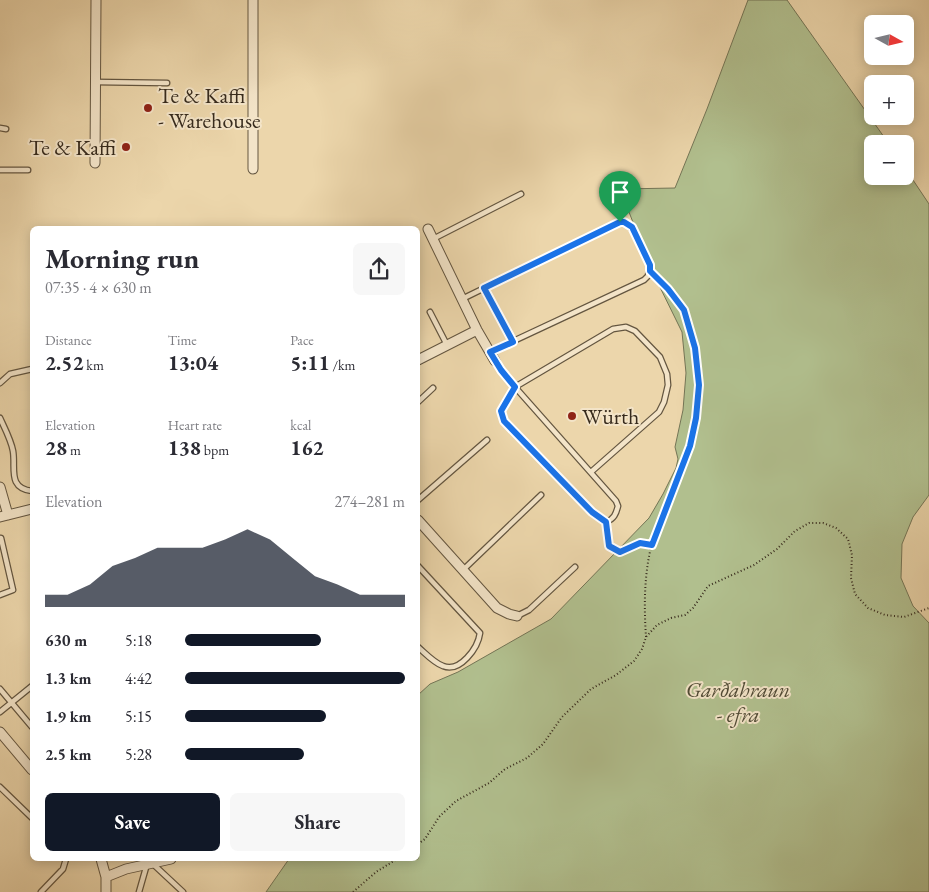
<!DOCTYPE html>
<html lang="en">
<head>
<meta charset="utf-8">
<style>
  body { margin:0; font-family:"EB Garamond",serif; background:#f7f7f7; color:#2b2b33; height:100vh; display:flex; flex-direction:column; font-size:19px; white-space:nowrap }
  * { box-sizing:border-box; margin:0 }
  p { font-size:16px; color:#7c7c81 }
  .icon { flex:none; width:28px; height:28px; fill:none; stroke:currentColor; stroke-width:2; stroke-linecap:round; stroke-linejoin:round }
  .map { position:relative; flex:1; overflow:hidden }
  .drawer { position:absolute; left:30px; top:226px; width:390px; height:635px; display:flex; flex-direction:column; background:#fff; border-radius:8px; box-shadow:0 2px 12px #0003 }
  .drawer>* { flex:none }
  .needle { width:32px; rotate:98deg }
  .controls { position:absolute; left:864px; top:15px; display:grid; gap:10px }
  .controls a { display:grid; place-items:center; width:50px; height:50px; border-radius:8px; background:#fff; box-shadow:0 2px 12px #0003; font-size:25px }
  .pin { position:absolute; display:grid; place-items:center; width:42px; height:42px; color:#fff; margin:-51px -21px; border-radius:50% 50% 50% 0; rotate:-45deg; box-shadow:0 0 5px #0007 }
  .pin .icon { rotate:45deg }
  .round { display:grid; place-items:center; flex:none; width:52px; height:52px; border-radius:8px; background:#f7f7f7 }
  .headline { display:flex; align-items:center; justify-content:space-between; height:85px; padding:0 15px }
  h1 { font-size:28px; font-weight:700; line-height:38px }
  .stats { display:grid; grid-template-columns:repeat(3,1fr); gap:8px; height:85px; padding:5px 15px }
  .stats div { display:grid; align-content:center }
  .stats b { font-size:21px; font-weight:700 }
  .stats small { font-size:14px; font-weight:400 }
  .stats p { font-size:14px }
  .chart { height:140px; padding:10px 15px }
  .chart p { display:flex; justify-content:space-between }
  .chart svg { width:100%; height:90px; margin-top:5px; fill:#111827; opacity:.7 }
  .button { display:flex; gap:10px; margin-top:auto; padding:10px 15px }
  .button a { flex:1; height:58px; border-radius:8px; background:#111827; color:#fff; font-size:20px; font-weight:700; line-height:58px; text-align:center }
  .button a+a { background:#f7f7f7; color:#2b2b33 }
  ul { padding:0 15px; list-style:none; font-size:16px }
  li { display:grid; grid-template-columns:80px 60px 1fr; align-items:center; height:38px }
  li i { height:12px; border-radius:6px; background:#111827 }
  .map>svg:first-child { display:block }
  .green { fill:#b1bf8e; stroke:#747556 }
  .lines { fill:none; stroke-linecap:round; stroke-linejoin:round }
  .lane-casing { stroke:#645640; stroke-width:7 }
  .street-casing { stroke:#645640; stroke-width:11 }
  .path { stroke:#372b1d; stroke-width:2; stroke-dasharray:1 2.5; stroke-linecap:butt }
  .lane { stroke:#f3e4c8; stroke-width:4.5 }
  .street { stroke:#f3e4c8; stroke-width:9 }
  .route-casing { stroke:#fff; stroke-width:10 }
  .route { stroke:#1a73e8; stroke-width:6 }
  .poi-dot { fill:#8f2418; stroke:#f3e4c8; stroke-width:2 }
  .labels { text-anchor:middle; stroke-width:4; stroke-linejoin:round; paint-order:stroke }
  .poi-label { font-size:22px; fill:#372b1d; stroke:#f3e4c8; text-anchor:start }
  .park-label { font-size:22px; font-style:italic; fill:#4f4934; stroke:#f3e4c8 }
</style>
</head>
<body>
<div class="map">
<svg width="929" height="892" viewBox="0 0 929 892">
  <rect width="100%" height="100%" fill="#ecd6ab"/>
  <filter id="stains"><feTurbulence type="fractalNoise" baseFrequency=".004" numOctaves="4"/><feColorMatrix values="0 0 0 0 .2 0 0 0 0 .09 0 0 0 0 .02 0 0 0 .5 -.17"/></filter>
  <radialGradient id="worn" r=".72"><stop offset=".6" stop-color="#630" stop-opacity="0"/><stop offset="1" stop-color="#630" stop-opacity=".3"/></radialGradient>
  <path class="green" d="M748,0H787L889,144H872V176H905V168L929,204V495L913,517L902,544L901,578L913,606L929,623V892H266L289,859H418V695L430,684L458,672L551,619L649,518L663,494L676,468L678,459L675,447L683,410L686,373L682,332L652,271L620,189L675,188L707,109Z"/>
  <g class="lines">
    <defs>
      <path id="lane" d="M95,82L167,83
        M0,128L6,129
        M0,170H28
        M433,239L521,194
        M484,288L513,342
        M462,299L620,222H624L631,227L650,265L648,276L644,280L490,352
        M430,312L447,345
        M495,361L515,387L616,501L618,506C616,514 614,519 606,522L592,512L505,421L501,411L515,387L613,329L626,327L635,331L660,357L667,374L668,385L664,402L659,412L591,472
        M0,383L10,374L32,369
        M418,402L433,388
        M0,418C5,429 11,440 13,451C16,468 7,488 32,491
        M418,500L487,440
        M0,538H1L13,590L0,595
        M418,566L480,633C478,648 460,673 443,666C434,663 425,653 418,647
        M463,570L541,495
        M517,616L529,610L575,567
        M0,689L32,727
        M0,712L32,686
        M0,787L32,818
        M153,864L183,892
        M41,892L63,869L66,859
        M139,892L147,864"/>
      <path id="street" d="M95,163L96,0
        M253,169V0
        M428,229L477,330L495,361
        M418,360L477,330
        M0,487L8,515
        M0,517L32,509
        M418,520L497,608L509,614L517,616
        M0,732L32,770
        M101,859L106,877V892
        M106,877L126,869L171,859"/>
    </defs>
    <use href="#lane" class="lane-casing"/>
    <use href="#street" class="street-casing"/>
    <path class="path" d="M607,527L609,546L620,552L640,543L652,545
      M646,637C644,607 644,577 651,547C660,513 677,481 689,448C703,410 700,367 689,329C688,323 687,316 684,310C678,298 665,286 655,276
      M418,844L425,839L439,817L456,801L489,783L505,769L527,758L543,744L562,717L591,689L616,675L634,661L642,649L646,637L657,625L671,618L685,615L693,608L708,586L754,565L777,549L795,531L809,523H823L836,528L848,539L852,555L851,578L855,594L868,608L885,615L904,617L929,608
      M353,892L376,872L397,859"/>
    <use href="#lane" class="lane"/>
    <use href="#street" class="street"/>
  </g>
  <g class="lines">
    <defs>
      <path id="route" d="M620,222H624L632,227L650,265V271L668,289L684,310L695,348L699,385L696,418L690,446L652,545L640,543L620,552L609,546L606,522L592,512L504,421L501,411L515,387L501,370L490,352L513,342L484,288Z"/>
    </defs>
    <use href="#route" class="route-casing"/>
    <use href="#route" class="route"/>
  </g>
  <g class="poi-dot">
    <circle cx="148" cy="108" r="5"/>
    <circle cx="126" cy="147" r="5"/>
    <circle cx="572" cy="416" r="5"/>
  </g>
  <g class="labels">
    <g class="poi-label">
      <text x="158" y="103">Te &amp; Kaffi<tspan x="158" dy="25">- Warehouse</tspan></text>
      <text x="116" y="155" text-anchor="end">Te &amp; Kaffi</text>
      <text x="582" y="424">Würth</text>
    </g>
    <g class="park-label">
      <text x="738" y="697">Garðahraun<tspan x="738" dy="25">- efra</tspan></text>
    </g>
  </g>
  <rect width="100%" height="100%" filter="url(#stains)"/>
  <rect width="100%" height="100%" fill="url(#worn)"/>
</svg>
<div class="controls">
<a><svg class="needle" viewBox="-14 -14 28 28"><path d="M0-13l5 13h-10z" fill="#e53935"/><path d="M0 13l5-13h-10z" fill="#7c7c81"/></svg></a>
<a>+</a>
<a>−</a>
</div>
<div class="pin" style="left:620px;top:222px;background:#1e9e55"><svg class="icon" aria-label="arrive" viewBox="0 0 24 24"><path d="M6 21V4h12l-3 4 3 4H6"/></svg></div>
<section class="drawer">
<div class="headline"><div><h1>Morning run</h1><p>07:35 · 4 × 630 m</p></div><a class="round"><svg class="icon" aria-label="share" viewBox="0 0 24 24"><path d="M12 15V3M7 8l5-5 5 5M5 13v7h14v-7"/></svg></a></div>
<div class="stats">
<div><p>Distance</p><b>2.52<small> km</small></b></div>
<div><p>Time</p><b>13:04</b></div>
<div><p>Pace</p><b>5:11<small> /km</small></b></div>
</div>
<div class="stats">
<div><p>Elevation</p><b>28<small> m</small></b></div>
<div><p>Heart rate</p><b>138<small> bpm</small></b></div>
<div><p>kcal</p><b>162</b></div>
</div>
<div class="chart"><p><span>Elevation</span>274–281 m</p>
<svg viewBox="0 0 160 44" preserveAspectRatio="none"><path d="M0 44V38L10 38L20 33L30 24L40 20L50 15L60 15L70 15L80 11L90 6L100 11L110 20L120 29L130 33L140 38L150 38L160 38V44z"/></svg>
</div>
<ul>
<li><b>630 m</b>5:18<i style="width:62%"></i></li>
<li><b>1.3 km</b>4:42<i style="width:100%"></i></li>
<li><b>1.9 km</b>5:15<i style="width:64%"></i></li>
<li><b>2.5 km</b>5:28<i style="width:54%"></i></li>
</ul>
<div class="button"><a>Save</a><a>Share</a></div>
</section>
</div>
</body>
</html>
